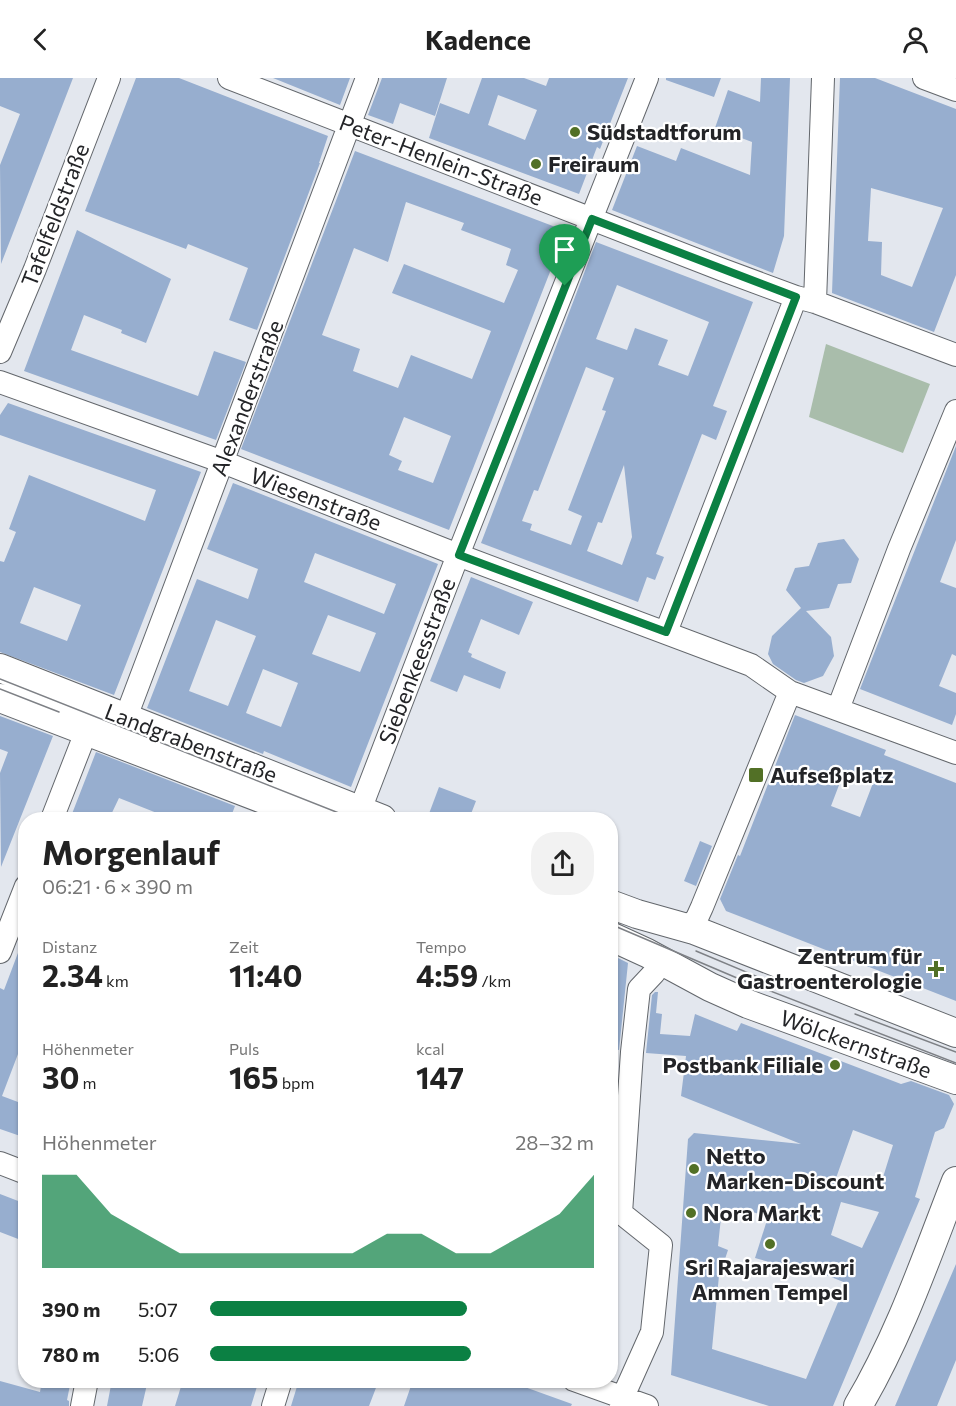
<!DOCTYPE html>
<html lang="de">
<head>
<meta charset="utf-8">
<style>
  body { margin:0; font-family:Commissioner,sans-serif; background:#f2f2f2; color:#222; height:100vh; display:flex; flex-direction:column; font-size:22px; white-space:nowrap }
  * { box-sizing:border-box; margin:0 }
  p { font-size:20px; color:#767676 }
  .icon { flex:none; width:33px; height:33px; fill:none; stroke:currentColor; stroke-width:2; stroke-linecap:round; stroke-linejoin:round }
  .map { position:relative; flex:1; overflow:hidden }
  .side { position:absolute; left:18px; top:734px; width:600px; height:576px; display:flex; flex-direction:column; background:#fff; border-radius:24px; box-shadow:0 2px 4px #0004 }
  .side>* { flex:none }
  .pin { position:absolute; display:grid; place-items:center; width:51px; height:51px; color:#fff; margin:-62px -26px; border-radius:50% 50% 50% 0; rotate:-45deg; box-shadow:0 0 6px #0007 }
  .pin .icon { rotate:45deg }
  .round { display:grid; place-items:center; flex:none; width:63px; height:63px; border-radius:24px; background:#f2f2f2 }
  .headline { display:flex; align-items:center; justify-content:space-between; height:102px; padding:0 24px }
  h1 { font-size:33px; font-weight:700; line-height:45px }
  .stats { display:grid; grid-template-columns:repeat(3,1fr); gap:9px; height:102px; padding:6px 24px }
  .stats div { display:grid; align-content:center }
  .stats b { font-size:30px; font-weight:700 }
  .stats small { font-size:16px; font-weight:400 }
  .stats p { font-size:16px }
  .chart { height:168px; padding:12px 24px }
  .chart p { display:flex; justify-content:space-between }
  .chart svg { width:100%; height:108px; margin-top:6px; fill:#0b8043; opacity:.7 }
  ul { padding:0 24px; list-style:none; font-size:20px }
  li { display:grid; grid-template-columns:96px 72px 1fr; align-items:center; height:45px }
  li i { height:15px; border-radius:8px; background:#0b8043 }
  header { display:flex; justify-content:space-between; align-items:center; height:78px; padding:0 24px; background:#fff; font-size:27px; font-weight:700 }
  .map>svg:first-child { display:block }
  .green { fill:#a9bdab }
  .building { fill:#97aecf; fill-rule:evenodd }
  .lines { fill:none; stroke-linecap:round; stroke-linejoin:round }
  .minor-casing { stroke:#63676c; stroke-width:24 }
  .major-casing { stroke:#63676c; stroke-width:30 }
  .minor { stroke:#fff; stroke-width:22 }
  .major { stroke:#fff; stroke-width:28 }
  .tram { stroke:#7e8186; stroke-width:1.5 }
  .route-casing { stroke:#fff; stroke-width:12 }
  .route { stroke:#0b8043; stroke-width:8 }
  .poi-dot { fill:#527026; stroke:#fff; stroke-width:2 }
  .labels { text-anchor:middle; stroke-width:4.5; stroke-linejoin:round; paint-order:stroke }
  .poi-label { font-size:22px; font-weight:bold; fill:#232427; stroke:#fff; text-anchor:start }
  .street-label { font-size:22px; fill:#232427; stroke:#fff }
</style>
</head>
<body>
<header><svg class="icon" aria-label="back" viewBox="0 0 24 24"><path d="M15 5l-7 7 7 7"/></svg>Kadence<svg class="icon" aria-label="person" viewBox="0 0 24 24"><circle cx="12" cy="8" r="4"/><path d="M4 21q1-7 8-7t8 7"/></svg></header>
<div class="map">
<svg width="956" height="1328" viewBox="0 0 956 1328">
  <rect width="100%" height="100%" fill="#e3e7ee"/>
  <path class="green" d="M826,266L930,306L903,375L809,339Z"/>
  <path class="building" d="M0,0H73L1,186L0,87L20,36L0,28Z
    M136,0H179L328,58L319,85H320L257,252L229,242L248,190L188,166L186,171L85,133Z
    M273,0H350L340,27Z
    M382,0H447L435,38L400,25L393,46L368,37Z
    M482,0H524L546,8L549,0H628L600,71L597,69L579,116L429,60L440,25L469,36ZM498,17L537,32L525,62L488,47Z
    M666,0H721L714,19L666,2Z
    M761,0H790L784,158L773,195L612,132L637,68L676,83L681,70L750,97L752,64L715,50L728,12L760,24Z
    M840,0H875L956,31V197L934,254L832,215ZM871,110L943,130L912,209L881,197L882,164L868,163Z
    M355,73L566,153L449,452L241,371ZM406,124L464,145L461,152L511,171L506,187L518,192L504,225L404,186L392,215L491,253L472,301L411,277L398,310L353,293L360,271L322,257L354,170L388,184ZM404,339L451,358L433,405L398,392L402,383L389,377Z
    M77,152L171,201L146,265L121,255L122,252L84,237L71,272L198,318L214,273L246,284L216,362L24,293Z
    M596,164L753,224L713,328L727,333L716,362L702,356L656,476L664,479L655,502L647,499L638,524L481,465ZM617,207L709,244L688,298L658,287L668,262L635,250L627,272L596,261ZM586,289L614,300L602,332L606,333L568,432L582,438L571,467L530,452L532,446L522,443L534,412L538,413ZM624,387L632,459L622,487L587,473L598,444L602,445Z
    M8,325L201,394L114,617L0,574V483L4,484L16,454L9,451L29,397L145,443L156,412L0,357V337ZM34,509L81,527L67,563L20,545Z
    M956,368V462L940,504L956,510V578L952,576L939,608L956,615V636L952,647L860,611Z
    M233,405L438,486L351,709L264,673L263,676L147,630L197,501L248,521L258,491L207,471ZM315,475L396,506L384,536L304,504ZM328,537L376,555L360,594L312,576ZM216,542L256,558L228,628L189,613ZM263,591L298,605L281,649L246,635Z
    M844,461L859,481L851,505L838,506L829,530L806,533L831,559L834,578L823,598L804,605L796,602L773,586L768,576L772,558L801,530L786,512L795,490L809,488L818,465Z
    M471,499L533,524L519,557L481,541L468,574L472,576L471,579L506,594L500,611L464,597L457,614L430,603Z
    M795,637L886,672L884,677L956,705V923L726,833L720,821L738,777L740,778ZM844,694L873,705L860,739L831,728Z
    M0,638L53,658L1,789L0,695L8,674L0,671Z
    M96,674L235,728L230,741H172L119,720L109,741H70Z
    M439,709L476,723L469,741H427Z
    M700,763L712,768L696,808L684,803Z
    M24,859L26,955L2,1018L26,1027V1060L0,1051V910L4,912Z
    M610,876L628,885L619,972L610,971Z
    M655,914H658L656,935L662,936L660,956L690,958L695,936L737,953L741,945L901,1006L911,1003L949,1017L954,1026L944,1050L935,1054L915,1119L920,1121L833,1328H769L671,1297L688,1061L694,1055L801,1066L681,1018L686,978L646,975L652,917ZM853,1052L893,1067L880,1109L871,1106L868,1112L835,1103ZM841,1124L879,1134L862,1170L831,1157ZM722,1130L747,1132L768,1139L755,1180L805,1194L806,1189L846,1205L806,1301L712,1271L720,1187H723L728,1172L718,1168Z
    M0,1116L26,1126V1164L0,1154Z
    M956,1186V1282L937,1328H895Z
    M42,1302H71L67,1322L69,1323V1328H0V1303L40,1314Z
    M112,1302H148L142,1328H107Z
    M183,1302H259L251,1328H175Z
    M299,1302H379L369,1328H291Z
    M413,1302H505L572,1326L571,1328H404Z"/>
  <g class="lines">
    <defs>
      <path id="minor" d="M229,0L723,192L796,219L815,224L956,277
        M924,0L956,12
        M815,224L823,0
        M0,274L35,191L109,0
        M0,304L223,384L458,477L751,587L790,614L956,675
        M666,554L796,219
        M838,631L899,471L956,333
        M126,639L367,0
        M360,732L458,477L647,0
        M52,741L86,654
        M688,850L697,840L702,829L790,614
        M0,874L26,808
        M0,1085L26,1095
        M574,1302L647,1328
        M82,1328L87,1302
        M273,1328L281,1302
        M621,1328L622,1321L652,1254L661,1167L621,1135L632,974L639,911L654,895L659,881"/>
      <path id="major" d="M0,590L382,741
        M0,620L315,741
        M610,826L637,836L694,852L956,955
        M610,858L647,875L710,909L748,926L956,1002
        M858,1328C900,1257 926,1180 956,1103"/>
    </defs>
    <use href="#minor" class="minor-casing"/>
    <use href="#major" class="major-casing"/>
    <use href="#minor" class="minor"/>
    <use href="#major" class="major"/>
    <path class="tram" d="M0,601L354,741
      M0,611L59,634
      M610,846L737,900L956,985
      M696,873L782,909
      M855,936L956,974"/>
  </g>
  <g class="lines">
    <defs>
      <path id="route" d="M592,141L796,219L666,554L459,477Z"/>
    </defs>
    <use href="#route" class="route-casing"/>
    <use href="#route" class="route"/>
  </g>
  <g class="poi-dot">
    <circle cx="575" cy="54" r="6"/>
    <circle cx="536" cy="86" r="6"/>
    <rect x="748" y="689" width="16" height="16" rx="3"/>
    <path d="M933 882h6v6h6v6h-6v6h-6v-6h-6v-6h6z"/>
    <circle cx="835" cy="987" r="6"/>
    <circle cx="694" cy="1091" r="6"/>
    <circle cx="691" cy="1135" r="6"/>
    <circle cx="770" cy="1166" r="6"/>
  </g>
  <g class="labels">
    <g class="poi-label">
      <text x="587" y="62">Südstadtforum</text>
      <text x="548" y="94">Freiraum</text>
      <text x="770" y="705">Aufseßplatz</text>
      <text x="922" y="886" text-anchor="end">Zentrum für<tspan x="922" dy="25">Gastroenterologie</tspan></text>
      <text x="823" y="995" text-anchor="end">Postbank Filiale</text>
      <text x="706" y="1086">Netto<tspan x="706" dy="25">Marken-Discount</tspan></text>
      <text x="703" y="1143">Nora Markt</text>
      <text x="770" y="1197" text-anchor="middle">Sri Rajarajeswari<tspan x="770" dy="25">Ammen Tempel</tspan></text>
    </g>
    <g class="street-label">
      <text transform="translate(441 82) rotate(21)" y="8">Peter-Henlein-Straße</text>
      <text transform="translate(55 137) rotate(-69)" y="8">Tafelfeldstraße</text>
      <text transform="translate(247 320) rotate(-69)" y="8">Alexanderstraße</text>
      <text transform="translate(316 421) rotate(21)" y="8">Wiesenstraße</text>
      <text transform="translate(417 583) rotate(-69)" y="8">Siebenkeesstraße</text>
      <text transform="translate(191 665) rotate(21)" y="8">Landgrabenstraße</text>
      <text transform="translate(856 966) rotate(20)" y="8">Wölckernstraße</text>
    </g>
  </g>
</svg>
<div class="pin" style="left:565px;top:208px;background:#1e9e55"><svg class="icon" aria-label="arrive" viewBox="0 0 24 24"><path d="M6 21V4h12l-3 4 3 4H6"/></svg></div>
<section class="side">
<div class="headline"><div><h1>Morgenlauf</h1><p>06:21 · 6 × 390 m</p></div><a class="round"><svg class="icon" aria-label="share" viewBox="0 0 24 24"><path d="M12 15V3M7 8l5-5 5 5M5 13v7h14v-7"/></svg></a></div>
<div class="stats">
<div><p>Distanz</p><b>2.34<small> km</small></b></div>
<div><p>Zeit</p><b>11:40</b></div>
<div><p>Tempo</p><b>4:59<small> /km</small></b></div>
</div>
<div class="stats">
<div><p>Höhenmeter</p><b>30<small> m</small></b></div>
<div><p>Puls</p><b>165<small> bpm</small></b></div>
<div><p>kcal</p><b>147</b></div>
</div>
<div class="chart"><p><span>Höhenmeter</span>28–32 m</p>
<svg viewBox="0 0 160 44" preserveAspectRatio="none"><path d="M0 44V6L10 6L20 22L30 30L40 38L50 38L60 38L70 38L80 38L90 38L100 30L110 30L120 38L130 38L140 30L150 22L160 6V44z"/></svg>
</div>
<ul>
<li><b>390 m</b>5:07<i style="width:67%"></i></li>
<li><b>780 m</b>5:06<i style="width:68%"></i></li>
</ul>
</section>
</div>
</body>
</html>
